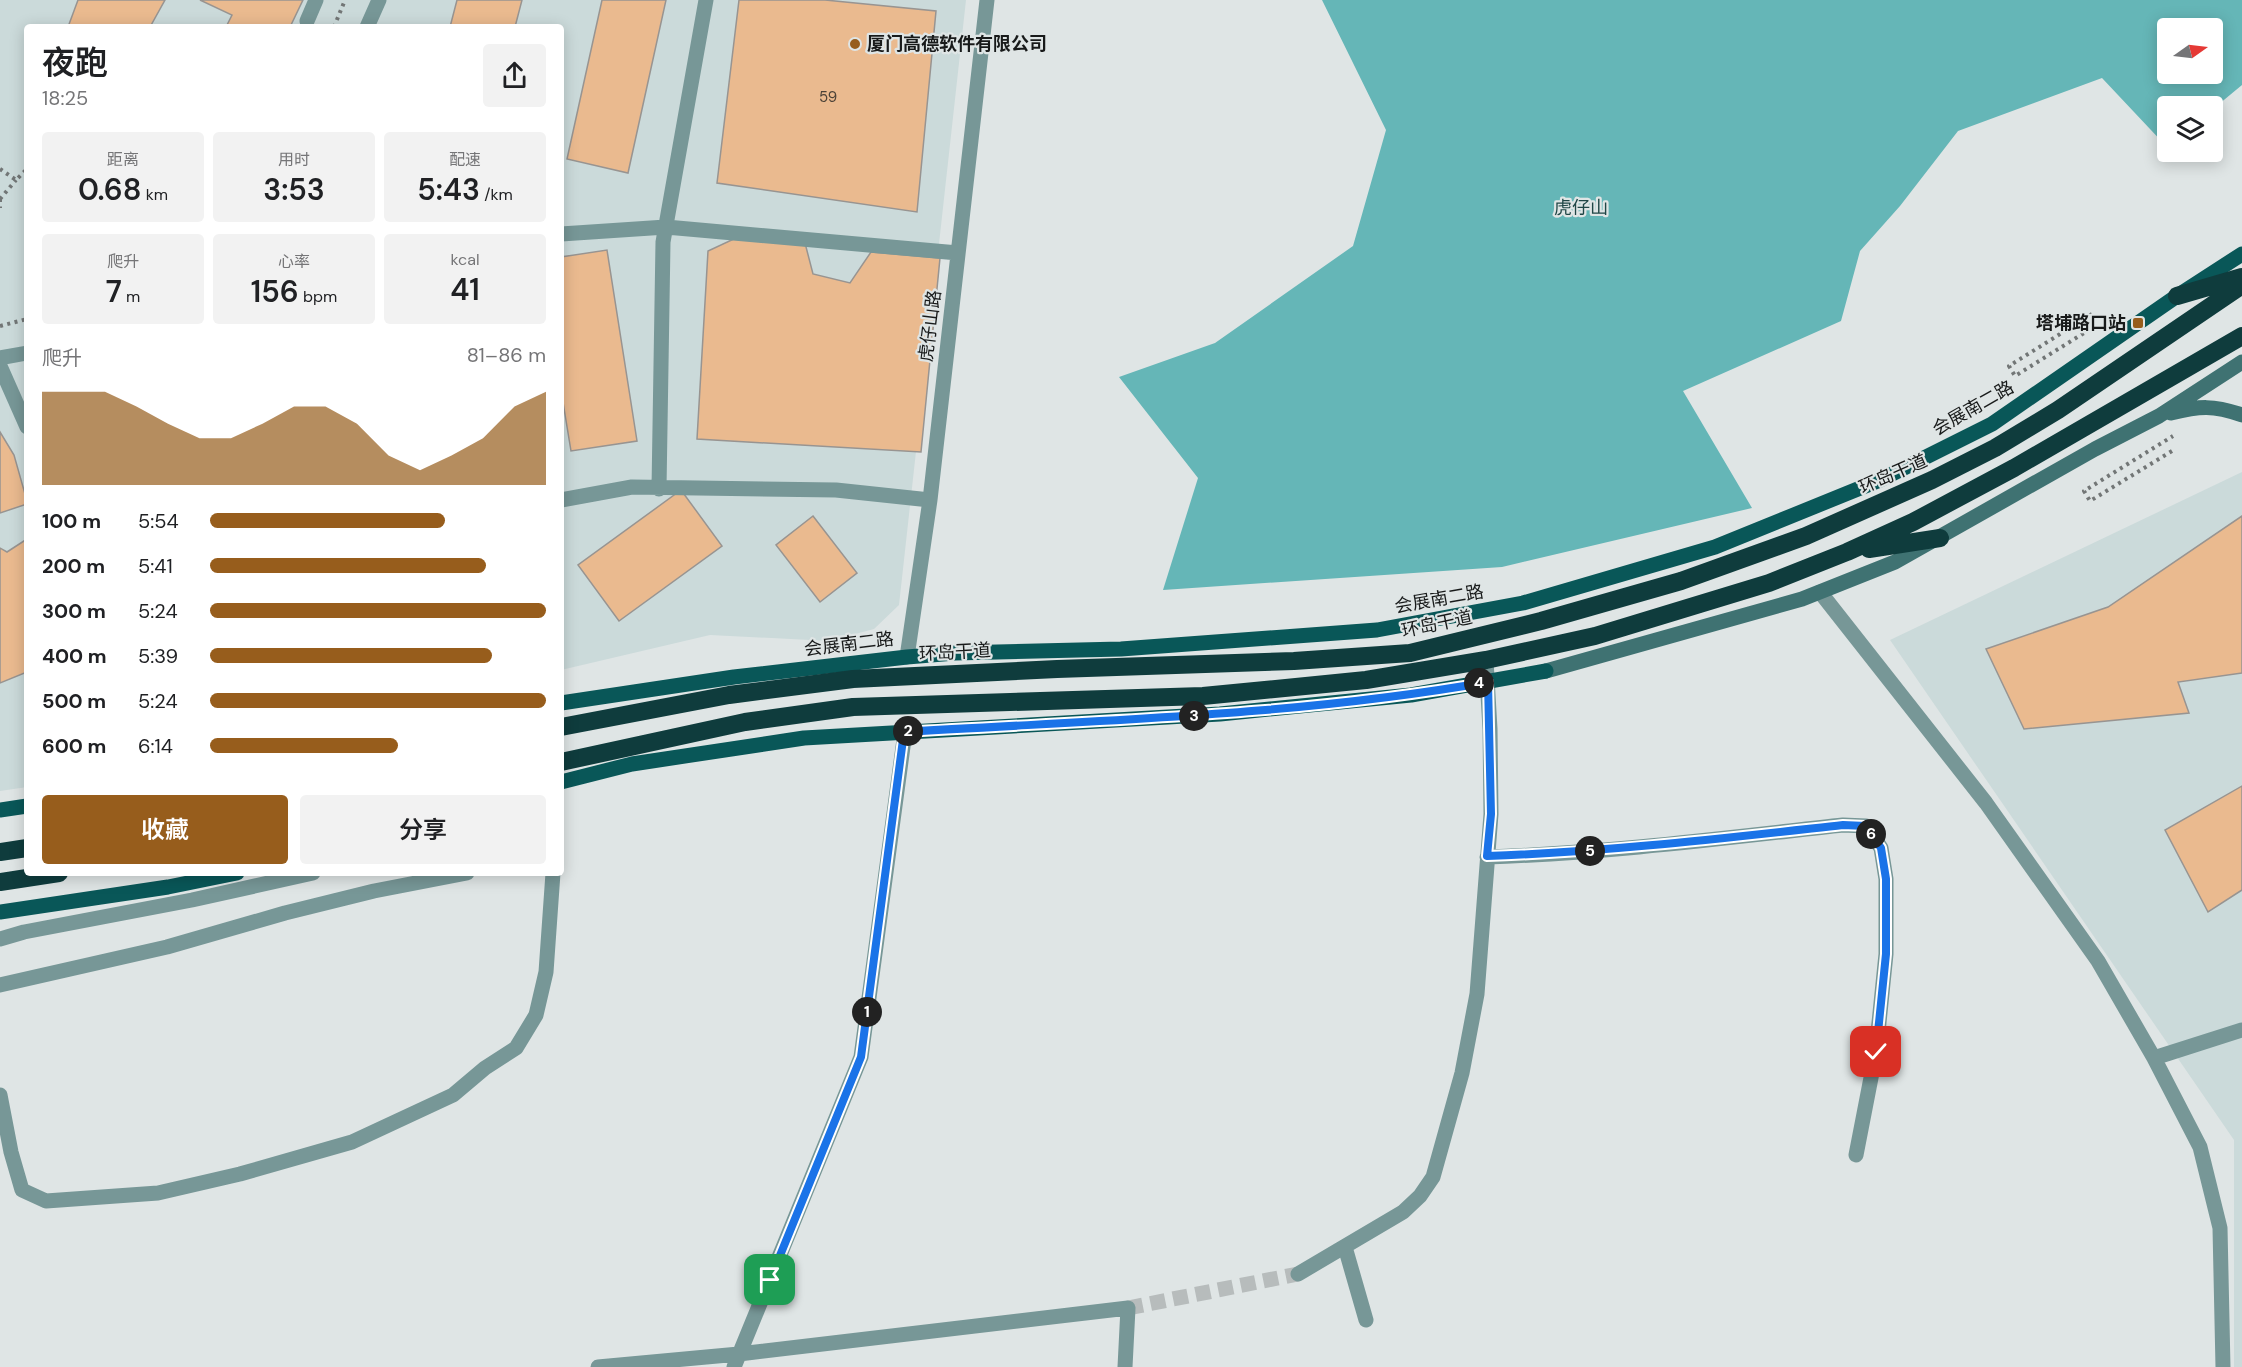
<!DOCTYPE html>
<html lang="zh">
<head>
<meta charset="utf-8">
<style>
  body { margin:0; font-family:"DM Sans","Noto Sans SC",sans-serif; background:#f2f2f2; color:#202124; height:100vh; display:flex; flex-direction:column; font-size:22px; white-space:nowrap }
  * { box-sizing:border-box; margin:0 }
  p { font-size:20px; color:#757577 }
  .icon { flex:none; width:33px; height:33px; fill:none; stroke:currentColor; stroke-width:2; stroke-linecap:round; stroke-linejoin:round }
  .map { position:relative; flex:1; overflow:hidden }
  .side { position:absolute; left:24px; top:24px; width:540px; height:852px; display:flex; flex-direction:column; background:#fff; border-radius:6px; box-shadow:0 3px 15px #0003 }
  .side>* { flex:none }
  .needle { width:39px; rotate:76deg }
  .tools { position:absolute; left:2157px; top:18px; display:grid; gap:12px }
  .tools a { display:grid; place-items:center; width:66px; height:66px; border-radius:6px; background:#fff; box-shadow:0 3px 15px #0003; font-size:30px }
  .pin { position:absolute; display:grid; place-items:center; width:51px; height:51px; color:#fff; margin:-26px; border-radius:12px; box-shadow:0 3px 9px #0006 }
  .km { position:absolute; width:30px; height:30px; margin:-15px; border-radius:50%; background:#222; color:#fff; font-size:16px; line-height:30px; text-align:center }
  .round { display:grid; place-items:center; flex:none; width:63px; height:63px; border-radius:6px; background:#f2f2f2 }
  .headline { display:flex; align-items:center; justify-content:space-between; height:102px; padding:0 18px }
  h1 { font-size:33px; font-weight:600; line-height:45px }
  .stats { display:grid; grid-template-columns:repeat(3,1fr); gap:9px; height:102px; padding:6px 18px }
  .stats div { display:grid; align-content:center; border-radius:6px; background:#f2f2f2; text-align:center }
  .stats b { font-size:30px; font-weight:600 }
  .stats small { font-size:16px; font-weight:400 }
  .stats p { font-size:16px }
  .chart { height:168px; padding:12px 18px }
  .chart p { display:flex; justify-content:space-between }
  .chart svg { width:100%; height:108px; margin-top:6px; fill:#975d1c; opacity:.7 }
  .primary-button { display:flex; gap:12px; margin-top:auto; padding:12px 18px }
  .primary-button a { flex:1; height:69px; border-radius:6px; background:#975d1c; color:#fff; font-size:24px; font-weight:600; line-height:69px; text-align:center }
  .primary-button a+a { background:#f2f2f2; color:#202124 }
  ul { padding:0 18px; list-style:none; font-size:20px }
  li { display:grid; grid-template-columns:96px 72px 1fr; align-items:center; height:45px }
  li i { height:15px; border-radius:8px; background:#975d1c }
  .map>svg:first-child { display:block }
  .built { fill:#cbdada }
  .forest { fill:#65b6b7; fill-rule:evenodd }
  .building { fill:#eaba8f; stroke:#989491; stroke-width:1.5 }
  .lines { fill:none; stroke-linecap:round; stroke-linejoin:round }
  .street-tunnel { stroke:#b7bcbc; stroke-width:15; stroke-dasharray:15 8; stroke-linecap:butt }
  .path { stroke:#727676; stroke-width:4; stroke-dasharray:3 4.5; stroke-linecap:butt }
  .street { stroke:#779797; stroke-width:15 }
  .secondary { stroke:#3f7272; stroke-width:15 }
  .primary { stroke:#095758; stroke-width:15 }
  .highway { stroke:#0f3c3d; stroke-width:18 }
  .route-casing { stroke:#fff; stroke-width:12 }
  .route { stroke:#1a73e8; stroke-width:8 }
  .poi-dot { fill:#975d1c; stroke:#dfe5e5; stroke-width:2 }
  .labels { text-anchor:middle; stroke-width:4.5; stroke-linejoin:round; paint-order:stroke }
  .number-label { font-size:15px; fill:#4c4237 }
  .poi-label { font-size:18px; font-weight:bold; fill:#181a1a; stroke:#dfe5e5; text-anchor:start }
  .park-label { font-size:18px; fill:#1f4646; stroke:#dfe5e5 }
  .street-label { font-size:18px; fill:#181a1a; stroke:#dfe5e5 }
</style>
</head>
<body>
<div class="map">
<svg width="2242" height="1367" viewBox="0 0 2242 1367">
  <rect width="100%" height="100%" fill="#dfe5e5"/>
  <path class="built" d="M0,0H966L899,605L874,629L829,641L710,635L561,670V27H27V787L0,791Z
    M2242,472V1367H2234V1140L1890,640Z"/>
  <path class="forest" d="M1322,0H2242V85L2213,109L2212,106H2168V145L2166,146L2102,78L1958,131L1900,206L1860,251L1841,321L1683,391L1752,508L1502,567L1163,590L1198,478L1119,377L1215,343L1353,246L1386,130ZM2168,28H2212V74H2168Z"/>
  <path class="building" d="M78,0H165L150,27H68Z
    M200,0H303L290,27H226L232,15Z
    M457,0H522L515,27H450Z
    M602,0H666L628,173L567,159Z
    M739,0H825L936,11L917,212L717,183Z
    M738,237L805,243L813,274L850,283L871,252L940,258L921,452L697,439L708,251Z
    M607,250L637,441L571,451L561,390V257Z
    M0,432L14,455L27,501V504L0,513Z
    M681,490L722,546L619,621L578,565Z
    M813,516L857,573L820,602L776,545Z
    M2242,516V673L2178,682L2189,713L2024,729L1986,649L2108,607Z
    M27,539V672L0,683V548L7,552Z
    M2242,786V890L2208,912L2165,830Z"/>
  <g class="lines">
    <path class="street-tunnel" d="M1128,1308L1298,1274"/>
    <path class="path" d="M334,27L345,0
      M0,169L16,180L27,169
      M0,199L16,180
      M0,199V208
      M2092,314L2009,366L2015,376L2100,323
      M0,326L27,319
      M2172,451L2090,501L2084,491L2173,436"/>
    <path class="street" d="M307,21L316,0
      M367,27L379,0
      M561,234L666,227L958,253
      M0,358L27,353
      M0,366L27,427
      M659,489L663,242L706,0
      M561,500L632,487L836,490L930,500
      M1820,592L1986,803L2098,961L2154,1058L2200,1147L2220,1228L2223,1367
      M907,657L930,500L987,0
      M1487,857C1607,853 1725,838 1843,825L1866,826L1881,848L1886,879V954L1876,1052L1856,1155
      M0,939L24,932L192,900L313,873
      M0,985L167,947L285,913L374,891L467,873
      M2154,1058L2242,1030
      M0,1095L11,1152L22,1190L46,1201L158,1193L240,1174L352,1142L453,1095L485,1068L516,1048L536,1015L546,972L553,873
      M1345,1247L1366,1320
      M1298,1274L1403,1212L1420,1196L1433,1177L1462,1073L1477,994L1491,814L1490,729L1486,660
      M598,1367L739,1354L1128,1308L1125,1367
      M734,1367L861,1057L905,732"/>
    <path class="secondary" d="M2171,413C2200,406 2213,405 2242,415
      M1546,671L1802,599L1895,562L2095,449L2159,416L2242,362"/>
    <path class="primary" d="M561,703L734,677L907,657L955,653L1121,649L1377,630L1523,603L1715,547L1880,480L1992,424L2177,296L2242,254
      M561,782L632,764L804,738L1220,714L1411,695L1546,671
      M0,810L27,806
      M0,912L168,887L237,873"/>
    <path class="highway" d="M2177,296L2242,277
      M1869,549L1940,538
      M561,727L729,695L853,679L1057,669L1294,661L1410,653L1541,621L1681,581L1806,536L1932,480L1995,448L2058,410L2242,285
      M561,762L745,722L853,707L1203,696L1366,680L1486,660L1595,636L1769,583L1847,552L1913,522L2014,468L2242,336
      M0,852L27,848
      M0,882L59,873"/>
  </g>
  <g class="lines">
    <defs>
      <path id="route" d="M770,1280L861,1057L904,732C1099,720 1295,716 1488,682L1491,814L1487,856C1607,852 1725,838 1843,825L1866,826L1881,848L1886,879V954L1876,1052"/>
    </defs>
    <use href="#route" class="route-casing"/>
    <use href="#route" class="route"/>
  </g>
  <g class="poi-dot">
    <circle cx="855" cy="44" r="6"/>
    <rect x="2132" y="317" width="12" height="12" rx="3"/>
  </g>
  <g class="labels">
    <g class="number-label">
      <text x="828" y="102">59</text>
    </g>
    <g class="poi-label">
      <text x="867" y="50">厦门高德软件有限公司</text>
      <text x="2126" y="329" text-anchor="end">塔埔路口站</text>
    </g>
    <g class="park-label">
      <text x="1581" y="214">虎仔山</text>
    </g>
    <g class="street-label">
      <text transform="translate(930 326) rotate(-83)" y="6">虎仔山路</text>
      <text transform="translate(1973 408) rotate(-30)" y="6">会展南二路</text>
      <text transform="translate(1893 474) rotate(-24)" y="6">环岛干道</text>
      <text transform="translate(1439 599) rotate(-10)" y="6">会展南二路</text>
      <text transform="translate(1437 624) rotate(-12)" y="6">环岛干道</text>
      <text transform="translate(849 644) rotate(-7)" y="6">会展南二路</text>
      <text transform="translate(955 652) rotate(-3)" y="6">环岛干道</text>
    </g>
  </g>
</svg>
<div class="tools">
<a><svg class="needle" viewBox="-14 -14 28 28"><path d="M0-13l5 13h-10z" fill="#e53935"/><path d="M0 13l5-13h-10z" fill="#757577"/></svg></a>
<a><svg class="icon" aria-label="layers" viewBox="0 0 24 24"><path d="M12 4l9 5-9 5-9-5zM3 14l9 5 9-5"/></svg></a>
</div>
<div class="pin" style="left:770px;top:1280px;background:#1e9e55"><svg class="icon" aria-label="arrive" viewBox="0 0 24 24"><path d="M6 21V4h12l-3 4 3 4H6"/></svg></div>
<div class="pin" style="left:1876px;top:1052px;background:#d93025"><svg class="icon" aria-label="check" viewBox="0 0 24 24"><path d="M5 12l5 5 9-10"/></svg></div>
<b class="km" style="left:867px;top:1012px">1</b>
<b class="km" style="left:908px;top:731px">2</b>
<b class="km" style="left:1194px;top:716px">3</b>
<b class="km" style="left:1479px;top:683px">4</b>
<b class="km" style="left:1590px;top:851px">5</b>
<b class="km" style="left:1871px;top:834px">6</b>
<section class="side">
<div class="headline"><div><h1>夜跑</h1><p>18:25</p></div><a class="round"><svg class="icon" aria-label="share" viewBox="0 0 24 24"><path d="M12 15V3M7 8l5-5 5 5M5 13v7h14v-7"/></svg></a></div>
<div class="stats">
<div><p>距离</p><b>0.68<small> km</small></b></div>
<div><p>用时</p><b>3:53</b></div>
<div><p>配速</p><b>5:43<small> /km</small></b></div>
</div>
<div class="stats">
<div><p>爬升</p><b>7<small> m</small></b></div>
<div><p>心率</p><b>156<small> bpm</small></b></div>
<div><p>kcal</p><b>41</b></div>
</div>
<div class="chart"><p><span>爬升</span>81–86 m</p>
<svg viewBox="0 0 160 44" preserveAspectRatio="none"><path d="M0 44V6L10 6L20 6L30 12L40 19L50 25L60 25L70 19L80 12L90 12L100 19L110 32L120 38L130 32L140 25L150 12L160 6V44z"/></svg>
</div>
<ul>
<li><b>100 m</b>5:54<i style="width:70%"></i></li>
<li><b>200 m</b>5:41<i style="width:82%"></i></li>
<li><b>300 m</b>5:24<i style="width:100%"></i></li>
<li><b>400 m</b>5:39<i style="width:84%"></i></li>
<li><b>500 m</b>5:24<i style="width:100%"></i></li>
<li><b>600 m</b>6:14<i style="width:56%"></i></li>
</ul>
<div class="primary-button"><a>收藏</a><a>分享</a></div>
</section>
</div>
</body>
</html>
